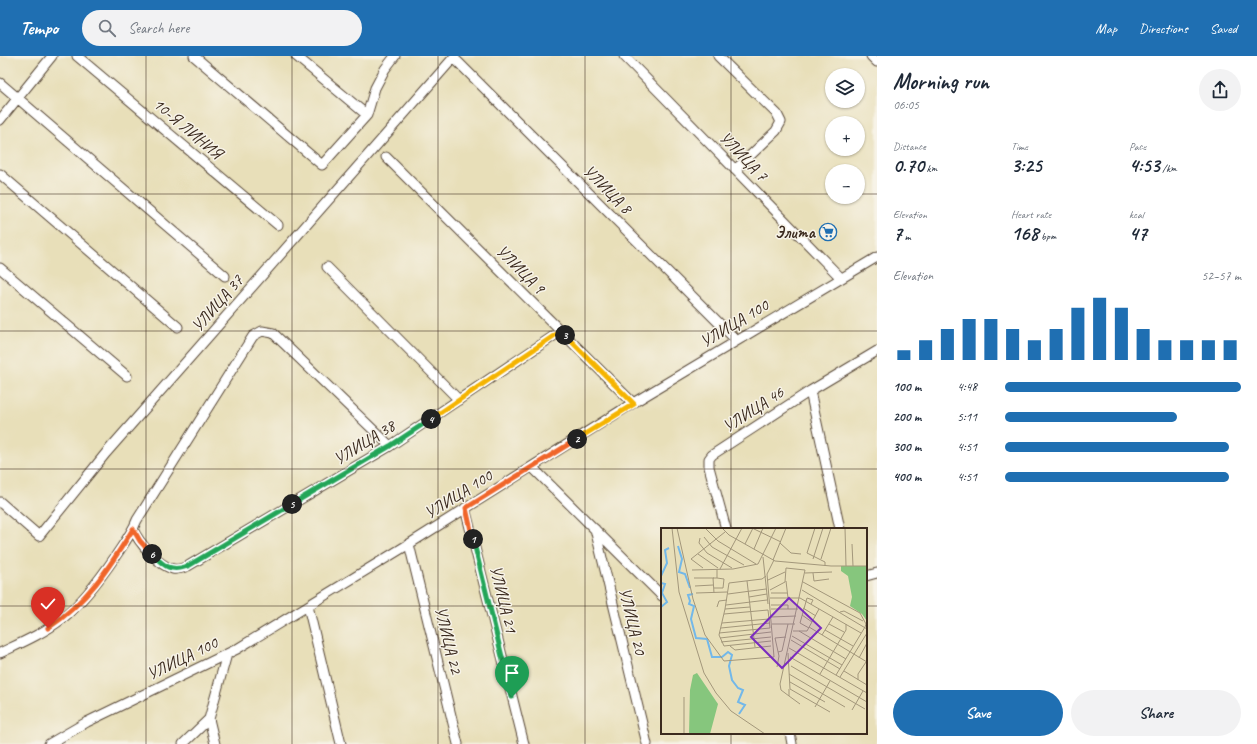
<!DOCTYPE html>
<html lang="en">
<head>
<meta charset="utf-8">
<style>
  body { margin:0; font-family:Caveat,sans-serif; background:#f2f2f3; color:#1f2937; height:100vh; display:flex; flex-direction:column; font-size:15px; white-space:nowrap }
  * { box-sizing:border-box; margin:0 }
  p { font-size:13px; color:#747a83 }
  .icon { flex:none; width:22px; height:22px; fill:none; stroke:currentColor; stroke-width:2; stroke-linecap:round; stroke-linejoin:round }
  .map { position:relative; flex:1; overflow:hidden }
  .drawer { display:flex; flex-direction:column; background:#fff; width:380px }
  .drawer>* { flex:none }
  .controls { position:absolute; left:825px; top:12px; display:grid; gap:8px }
  .controls a { display:grid; place-items:center; width:40px; height:40px; border-radius:50%; background:#fff; box-shadow:0 1px 3px #0004; font-size:20px }
  .pin { position:absolute; display:grid; place-items:center; width:34px; height:34px; color:#fff; margin:-41px -17px; border-radius:50% 50% 50% 0; rotate:-45deg; box-shadow:0 0 4px #0007 }
  .pin .icon { rotate:45deg }
  .km { position:absolute; width:20px; height:20px; margin:-10px; border-radius:50%; background:#222; color:#fff; font-size:11px; line-height:20px; text-align:center }
  .round { display:grid; place-items:center; flex:none; width:42px; height:42px; border-radius:21px; background:#f2f2f3 }
  .overview { display:flex; align-items:center; justify-content:space-between; height:68px; padding:0 16px }
  h1 { font-size:22px; font-weight:800; line-height:30px }
  .figures { display:grid; grid-template-columns:repeat(3,1fr); gap:6px; height:68px; padding:4px 16px }
  .figures div { display:grid; align-content:center }
  .figures b { font-size:20px; font-weight:800 }
  .figures small { font-size:11px; font-weight:400 }
  .figures p { font-size:11px }
  .chart { height:112px; padding:8px 16px }
  .chart p { display:flex; justify-content:space-between }
  .chart svg { width:100%; height:72px; margin-top:4px; stroke:#1f6fb2; stroke-width:6 }
  .button { display:flex; gap:8px; margin-top:auto; padding:8px 16px }
  .button a { flex:1; height:46px; border-radius:24px; background:#1f6fb2; color:#fff; font-size:16px; font-weight:800; line-height:46px; text-align:center }
  .button a+a { background:#f2f2f3; color:#1f2937 }
  ul { padding:0 16px; list-style:none; font-size:13px }
  li { display:grid; grid-template-columns:64px 48px 1fr; align-items:center; height:30px }
  li i { height:10px; border-radius:5px; background:#1f6fb2 }
  header { display:flex; align-items:center; gap:24px; box-sizing:border-box; height:56px; padding:0 20px; background:#1f6fb2; color:#fff }
  header strong { font-size:19px }
  nav { display:flex; gap:22px; margin-inline-start:auto; font-size:14px }
  .search { width:280px; height:36px; background:#f2f2f3; display:flex; align-items:center; gap:10px; box-sizing:border-box; padding:0 14px; border-radius:22px; color:#747a83; font-size:15px }
  main { display:flex; flex:1; min-height:0 }
  .map>svg:first-child { display:block }
  .lines { fill:none; stroke-linecap:round; stroke-linejoin:round }
  .minor-casing { stroke:#554535; stroke-width:11 }
  .minor { stroke:#fff; stroke-width:9 }
  .split-1-casing { stroke:#fff; stroke-width:8 }
  .split-2-casing { stroke:#fff; stroke-width:8 }
  .split-3-casing { stroke:#fff; stroke-width:8 }
  .split-4-casing { stroke:#fff; stroke-width:8 }
  .split-5-casing { stroke:#fff; stroke-width:8 }
  .split-6-casing { stroke:#fff; stroke-width:8 }
  .split-7-casing { stroke:#fff; stroke-width:8 }
  .split-1 { stroke:#22a559; stroke-width:5 }
  .split-2 { stroke:#f0652b; stroke-width:5 }
  .split-3 { stroke:#f5b400; stroke-width:5 }
  .split-4 { stroke:#f5b400; stroke-width:5 }
  .split-5 { stroke:#22a559; stroke-width:5 }
  .split-6 { stroke:#22a559; stroke-width:5 }
  .split-7 { stroke:#f0652b; stroke-width:5 }
  .grid { fill:none; stroke:#3b2a1e; stroke-width:1; stroke-opacity:0.55 }
  .labels { text-anchor:middle; stroke-width:3; stroke-linejoin:round; paint-order:stroke }
  .street-label { font-size:17px; fill:#3b2a1e; stroke:#f7f3e8 }
  .poi-label { font-size:17px; font-weight:bold; fill:#3b2a1e; stroke:#f7f3e8; text-anchor:end }
  .inset-river { fill:none; stroke:#73b8e9; stroke-width:2 }
  .inset-road { fill:none; stroke:#a3977b; stroke-width:1 }
  .view { fill:#7b2cbf; fill-opacity:0.15; stroke:#7b2cbf; stroke-width:2 }
  .inset-edge { fill:none; stroke:#3b2a1e; stroke-width:2 }
</style>
</head>
<body>
<header>
<strong>Tempo</strong>
<div class="search"><svg class="icon" aria-label="search" viewBox="0 0 24 24"><circle cx="10" cy="10" r="6"/><path d="M15 15l6 6"/></svg>Search here</div>
<nav><a>Map</a><a>Directions</a><a>Saved</a></nav>
</header>
<main>
<div class="map">
<svg width="877" height="688" viewBox="0 0 877 688">
  <rect width="100%" height="100%" fill="#f7f3e8"/>
  <filter id="ink" filterUnits="userSpaceOnUse"><feTurbulence type="fractalNoise" baseFrequency=".025" numOctaves="2"/><feDisplacementMap in="SourceGraphic" scale="8" xChannelSelector="R" yChannelSelector="G"/><feConvolveMatrix kernelMatrix="1 2 1 2 8 2 1 2 1" color-interpolation-filters="sRGB"/></filter>
  <filter id="wash" filterUnits="userSpaceOnUse"><feTurbulence type="fractalNoise" baseFrequency=".012" numOctaves="4" result="noise"/><feDisplacementMap in="SourceGraphic" scale="16" xChannelSelector="R" yChannelSelector="G"/><feGaussianBlur stdDeviation="0.9" result="paint"/><feColorMatrix in="noise" values="0 0 0 0 0 0 0 0 0 0 0 0 0 0 0 0 0 1.4 0 .05"/><feComposite in="paint" operator="in"/></filter>
  <g filter="url(#wash)">
    <rect width="100%" height="100%" fill="#e8dfb9"/>
  </g>
  <g filter="url(#ink)">
    <g class="lines">
      <defs>
        <path id="minor" d="M77,0L278,169
          M194,0L322,109L367,59L375,32L385,13L395,0
          M296,0L367,59
          M624,0L841,222
          M718,0L777,58L781,66L776,75L735,114
          M871,0L877,6
          M457,5L736,284
          M0,27L225,220
          M0,64L52,0
          M386,101L633,347
          M0,118L178,271
          M327,211L459,344
          M0,212L127,320
          M810,335L840,473
          M532,411L662,540
          M0,446L39,480L106,397L455,0
          M465,452L524,688
          M133,473C138,486 159,510 173,513C178,514 183,512 188,510L390,390L561,275
          M595,473L647,688
          M726,473L709,411V403L712,399L810,335L877,295
          M409,488L458,688
          M866,520L877,517
          M308,550L341,688
          M0,597C21,587 44,577 62,563C83,546 100,523 115,501C123,489 132,477 137,464L253,280L262,275L273,277L390,390
          M209,663L215,688
          M790,677L792,688
          M49,688L87,666L237,593L409,488L633,347L877,201
          M183,688L209,663L227,598"/>
      </defs>
      <use href="#minor" class="minor-casing"/>
      <use href="#minor" class="minor"/>
    </g>
  </g>
  <g class="lines" filter="url(#ink)">
    <defs>
      <path id="split-1" d="M473,483L512,641"/>
      <path id="split-2" d="M473,483L466,452L577,383"/>
      <path id="split-3" d="M565,279L634,348L577,383"/>
      <path id="split-4" d="M431,363L561,275L565,279"/>
      <path id="split-5" d="M292,448L390,390L431,363"/>
      <path id="split-6" d="M152,498C165,511 171,516 188,510L292,448"/>
      <path id="split-7" d="M48,572C87,546 109,512 133,473L140,485L152,498"/>
    </defs>
    <use href="#split-1" class="split-1-casing"/>
    <use href="#split-2" class="split-2-casing"/>
    <use href="#split-3" class="split-3-casing"/>
    <use href="#split-4" class="split-4-casing"/>
    <use href="#split-5" class="split-5-casing"/>
    <use href="#split-6" class="split-6-casing"/>
    <use href="#split-7" class="split-7-casing"/>
    <use href="#split-1" class="split-1"/>
    <use href="#split-2" class="split-2"/>
    <use href="#split-3" class="split-3"/>
    <use href="#split-4" class="split-4"/>
    <use href="#split-5" class="split-5"/>
    <use href="#split-6" class="split-6"/>
    <use href="#split-7" class="split-7"/>
  </g>
  <path class="grid" d="M146,0V688M292,0V688M438,0V688M585,0V688M731,0V473M0,138H832M858,138H877M0,275H877M0,413H877M0,550H662M866,550H877M731,677V688"/>
  <defs>
    <symbol id="supermarket-ring" viewBox="-11 -11 22 22"><circle r="9.5" fill="#f7f3e8" stroke="#1f6fb2" stroke-width="1.5"/><path d="M-6-5.5h2.5l.6 2H6L4.5 2H-2.5L-4.4-4H-6ZM-1.5 3.2a1.3 1.3 0 1 0 .1 0ZM3 3.2a1.3 1.3 0 1 0 .1 0Z" fill="#1f6fb2"/></symbol>
  </defs>
  <g fill-rule="evenodd">
    <use href="#supermarket-ring" x="818" y="166" width="20" height="20"/>
  </g>
  <g class="labels">
    <g class="street-label">
      <text transform="translate(188 72) rotate(40)" y="6">10-Я ЛИНИЯ</text>
      <text transform="translate(744 100) rotate(46)" y="6">УЛИЦА 7</text>
      <text transform="translate(608 133) rotate(45)" y="6">УЛИЦА 8</text>
      <text transform="translate(521 213) rotate(45)" y="6">УЛИЦА 9</text>
      <text transform="translate(217 247) rotate(-49)" y="6">УЛИЦА 37</text>
      <text transform="translate(734 267) rotate(-31)" y="6">УЛИЦА 100</text>
      <text transform="translate(753 353) rotate(-33)" y="6">УЛИЦА 46</text>
      <text transform="translate(364 386) rotate(-32)" y="6">УЛИЦА 38</text>
      <text transform="translate(458 438) rotate(-32)" y="6">УЛИЦА 100</text>
      <text transform="translate(504 543) rotate(76)" y="6">УЛИЦА 21</text>
      <text transform="translate(633 565) rotate(76)" y="6">УЛИЦА 20</text>
      <text transform="translate(449 584) rotate(76)" y="6">УЛИЦА 22</text>
      <text transform="translate(182 602) rotate(-26)" y="6">УЛИЦА 100</text>
    </g>
    <g class="poi-label">
      <text x="815" y="182">Элита</text>
    </g>
  </g>
  <g transform="translate(661 472)">
    <rect width="206" height="206" fill="#e8dfb9"/>
    <path d="M180,38H206V93L201,86L189,78L191,69L187,48L180,43ZM36,145L57,176L49,206H28L29,162L32,147Z" fill="#86c67d"/>
    <path class="inset-river" d="M17,18L21,31L18,44L24,46L29,60M0,48L6,35L4,22L8,20M0,55L4,56L1,65L6,74L0,79M32,66L27,67L29,73L28,76L33,78L30,91L35,110L46,111L51,129H61L67,124L71,127L68,138L71,152L77,160L82,162L77,174L84,177L78,186"/>
    <path class="inset-road" d="M11,0L18,64L43,145L55,165L70,183L104,206M16,0L32,71L44,107L63,133L113,129L106,46L113,32M44,0L57,13L95,36M61,0L68,7L114,33L170,38H206M91,0L120,14M154,0L146,25L164,34V38M184,0L185,38M43,9L51,19L83,37M39,10L38,15L46,25L71,40M119,15L130,25L140,26M84,16L92,0M191,16L192,38M93,21L102,0M37,26L57,40M102,29L107,76M152,31L162,0M160,31L170,0M112,32L125,0M42,40L30,31L64,4M59,41L81,0M31,42L72,41L97,36L115,0M144,45L171,44M152,45L153,53L168,51M33,50H53M107,52L124,44M86,53L94,119M125,53L127,70M142,54L199,85L205,96L204,99M34,58L52,57M53,60H62L63,51L56,50M109,62L124,54L125,40L144,42L119,156L120,162L128,168M141,62L206,101M35,65L66,64M53,65L52,50H56V41M110,65H126M67,66L105,61M88,69L106,66M109,70H139L200,105M65,77L106,72M110,77H127V81M56,79L58,73L66,72M89,79L64,81L68,55L101,51L105,48M142,80L155,88M64,81L58,107L63,118L110,113M110,81H137M179,84L183,83L202,93M141,87L151,94M110,89L135,88M61,95L108,91M111,96H134M168,96L183,104M148,99L206,134M60,100L109,95M148,100L139,95L146,70L152,72L150,76M164,102L192,118M132,103H146L158,81M138,103L185,131M58,105L109,100L107,82L63,86M161,107L172,89M131,108L181,137M59,110L110,104M130,112L179,141M60,114L110,109M69,118L74,122L110,118M128,120L206,165M117,124L121,123L127,96M127,125L129,161L169,184M129,129L206,174M198,130L206,115M130,138L204,181M116,139L118,128L114,110L125,109M183,143L206,157M128,146L184,179M159,146L185,102V96M175,147L204,99M179,149L206,105M197,152V146L205,134M129,154L164,174M128,161V168L139,176M154,179L169,153M191,182L202,163M23,206V169"/>
    <path class="view" d="M128,70L160,100L121,140L90,109Z"/>
    <rect width="206" height="206" class="inset-edge"/>
  </g>
</svg>
<div class="controls">
<a><svg class="icon" aria-label="layers" viewBox="0 0 24 24"><path d="M12 4l9 5-9 5-9-5zM3 14l9 5 9-5"/></svg></a>
<a>+</a>
<a>−</a>
</div>
<div class="pin" style="left:512px;top:641px;background:#1e9e55"><svg class="icon" aria-label="arrive" viewBox="0 0 24 24"><path d="M6 21V4h12l-3 4 3 4H6"/></svg></div>
<div class="pin" style="left:48px;top:572px;background:#d93025"><svg class="icon" aria-label="check" viewBox="0 0 24 24"><path d="M5 12l5 5 9-10"/></svg></div>
<b class="km" style="left:473px;top:483px">1</b>
<b class="km" style="left:577px;top:383px">2</b>
<b class="km" style="left:565px;top:279px">3</b>
<b class="km" style="left:431px;top:363px">4</b>
<b class="km" style="left:292px;top:448px">5</b>
<b class="km" style="left:152px;top:498px">6</b>
</div>
<section class="drawer">
<div class="overview"><div><h1>Morning run</h1><p>06:05</p></div><a class="round"><svg class="icon" aria-label="share" viewBox="0 0 24 24"><path d="M12 15V3M7 8l5-5 5 5M5 13v7h14v-7"/></svg></a></div>
<div class="figures">
<div><p>Distance</p><b>0.70<small> km</small></b></div>
<div><p>Time</p><b>3:25</b></div>
<div><p>Pace</p><b>4:53<small> /km</small></b></div>
</div>
<div class="figures">
<div><p>Elevation</p><b>7<small> m</small></b></div>
<div><p>Heart rate</p><b>168<small> bpm</small></b></div>
<div><p>kcal</p><b>47</b></div>
</div>
<div class="chart"><p><span>Elevation</span>52–57 m</p>
<svg viewBox="0 0 160 44" preserveAspectRatio="none"><path d="M5 44V38M15 44V32M25 44V25M35 44V19M45 44V19M55 44V25M65 44V32M75 44V25M85 44V12M95 44V6M105 44V12M115 44V25M125 44V32M135 44V32M145 44V32M155 44V32"/></svg>
</div>
<ul>
<li><b>100 m</b>4:48<i style="width:100%"></i></li>
<li><b>200 m</b>5:11<i style="width:73%"></i></li>
<li><b>300 m</b>4:51<i style="width:95%"></i></li>
<li><b>400 m</b>4:51<i style="width:95%"></i></li>
</ul>
<div class="button"><a>Save</a><a>Share</a></div>
</section>
</main>
</body>
</html>
